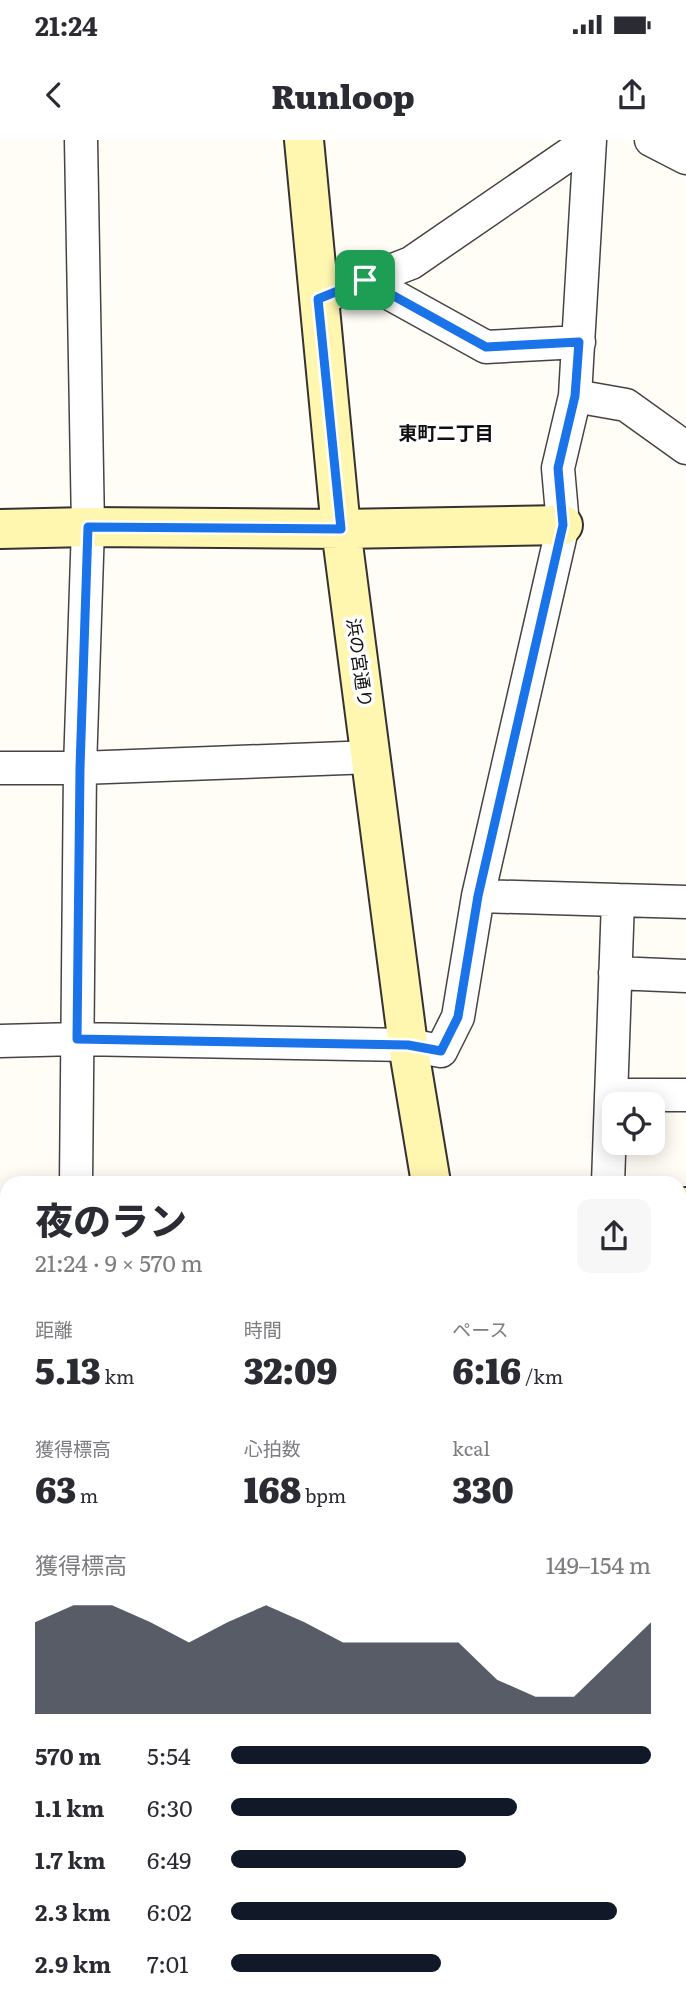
<!DOCTYPE html>
<html lang="ja">
<head>
<meta charset="utf-8">
<style>
  body { margin:0; font-family:Literata,"Noto Sans JP",serif; background:#f7f7f7; color:#2b2b33; height:100vh; display:flex; flex-direction:column; font-size:26px; white-space:nowrap }
  * { box-sizing:border-box; margin:0 }
  p { font-size:23px; color:#7c7c81 }
  .icon { flex:none; width:38px; height:38px; fill:none; stroke:currentColor; stroke-width:2; stroke-linecap:round; stroke-linejoin:round }
  .map { position:relative; flex:1; overflow:hidden }
  .drawer { position:absolute; left:0px; top:1036px; width:686px; height:831px; display:flex; flex-direction:column; background:#fff; border-radius:21px 21px 0 0; box-shadow:0 4px 18px #0003 }
  .drawer>* { flex:none }
  .fabs { position:absolute; left:602px; top:952px; display:grid; gap:14px }
  .fabs a { display:grid; place-items:center; width:63px; height:63px; border-radius:14px; background:#fff; box-shadow:0 4px 18px #0003; font-size:35px }
  .pin { position:absolute; display:grid; place-items:center; width:60px; height:60px; color:#fff; margin:-30px; border-radius:14px; box-shadow:0 4px 10px #0006 }
  .round { display:grid; place-items:center; flex:none; width:74px; height:74px; border-radius:14px; background:#f7f7f7 }
  .head { display:flex; align-items:center; justify-content:space-between; height:119px; padding:0 35px }
  h1 { font-size:38px; font-weight:800; line-height:52px }
  .stats { display:grid; grid-template-columns:repeat(3,1fr); gap:10px; height:119px; padding:7px 35px }
  .stats div { display:grid; align-content:center }
  .stats b { font-size:35px; font-weight:800 }
  .stats small { font-size:19px; font-weight:400 }
  .stats p { font-size:19px }
  .chart { height:196px; padding:14px 35px }
  .chart p { display:flex; justify-content:space-between }
  .chart svg { width:100%; height:126px; margin-top:7px; fill:#111827; opacity:.7 }
  ul { padding:0 35px; list-style:none; font-size:23px }
  li { display:grid; grid-template-columns:112px 84px 1fr; align-items:center; height:52px }
  li i { height:18px; border-radius:9px; background:#111827 }
  .status { display:flex; justify-content:space-between; align-items:center; height:49px; padding:0 35px; background:#fff; direction:ltr }
  .status svg { height:19px; fill:currentColor }
  header { display:flex; justify-content:space-between; align-items:center; height:91px; padding:0 35px; background:#fff; font-size:32px; font-weight:800 }
  .map>svg:first-child { display:block }
  .building { fill:#5a524d }
  .lines { fill:none; stroke-linecap:round; stroke-linejoin:round }
  .street-casing { stroke:#444; stroke-width:35 }
  .secondary-casing { stroke:#333; stroke-width:42 }
  .street { stroke:#fff; stroke-width:32 }
  .secondary { stroke:#fff6b0; stroke-width:38 }
  .rail-casing { stroke:#c4262e; stroke-width:8 }
  .rail { stroke:#fff; stroke-width:5; stroke-dasharray:16; stroke-linecap:butt }
  .route-casing { stroke:#fff; stroke-width:14 }
  .route { stroke:#1a73e8; stroke-width:9 }
  .labels { text-anchor:middle; stroke-width:7; stroke-linejoin:round; paint-order:stroke }
  .street-label { font-size:18px; fill:#111; stroke:#fff }
  .neighbourhood-label { font-size:19px; font-weight:bold; fill:#111; stroke:#fff }
</style>
</head>
<body>
<div class="status"><b>21:24</b><svg viewBox="0 0 49 12"><path d="M0 12V9h3v3zM5 12V6h3v6zM10 12V3h3v9zM15 12V0h3v12zM26 1h20v11H26zM47 4h2v5h-2z"/></svg></div>
<header><svg class="icon" aria-label="back" viewBox="0 0 24 24"><path d="M15 5l-7 7 7 7"/></svg>Runloop<svg class="icon" aria-label="share" viewBox="0 0 24 24"><path d="M12 15V3M7 8l5-5 5 5M5 13v7h14v-7"/></svg></header>
<div class="map">
<svg width="686" height="1866" viewBox="0 0 686 1866">
  <rect width="100%" height="100%" fill="#fffdf5"/>
  <path class="building" d="M686,1365V1459L679,1460V1366Z"/>
  <g class="lines">
    <defs>
      <path id="street" d="M651,0L686,18
        M365,140L486,207L579,202
        M318,159L411,123L590,0
        M575,256L626,265L686,308
        M0,628H80L372,617
        M478,756L686,762
        M615,833L686,836
        M0,901L77,899L408,905L441,911L458,877L478,756L563,385L558,328L575,256L590,0
        M611,955H686
        M76,1043L80,628L88,387L81,0
        M608,1043L618,760
        M679,1187L686,1186
        M0,1261L7,1260
        M679,1364H686
        M0,1400H7
        M679,1554L686,1555
        M679,1673H686
        M134,1860V1866
        M347,1860V1866"/>
      <path id="secondary" d="M304,0L341,389L408,905L431,1043
        M0,389L88,387L341,389L563,385
        M679,1068L686,1067
        M0,1182L7,1181
        M508,1860V1866"/>
    </defs>
    <use href="#street" class="street-casing"/>
    <use href="#secondary" class="secondary-casing"/>
    <use href="#street" class="street"/>
    <use href="#secondary" class="secondary"/>
    <defs>
      <path id="rail" d="M679,1115L686,1113
        M679,1133L686,1131
        M0,1222L7,1221
        M0,1236L7,1235"/>
    </defs>
    <use href="#rail" class="rail-casing"/>
    <use href="#rail" class="rail"/>
  </g>
  <g class="lines">
    <defs>
      <path id="route" d="M365,140L486,207L579,202L575,256L558,328L563,385L478,756L458,877L441,911L408,905L77,899L80,628L88,387L341,389L318,159Z"/>
    </defs>
    <use href="#route" class="route-casing"/>
    <use href="#route" class="route"/>
  </g>
  <g class="labels">
    <g class="street-label">
      <text transform="translate(359 523) rotate(82)" y="6">浜の宮通り</text>
    </g>
    <g class="neighbourhood-label">
      <text x="446" y="300">東町二丁目</text>
    </g>
  </g>
</svg>
<div class="fabs">
<a><svg class="icon" aria-label="locate" viewBox="0 0 24 24"><circle cx="12" cy="12" r="6"/><path d="M12 2v4M12 18v4M2 12h4M18 12h4"/></svg></a>
</div>
<div class="pin" style="left:365px;top:140px;background:#1e9e55"><svg class="icon" aria-label="arrive" viewBox="0 0 24 24"><path d="M6 21V4h12l-3 4 3 4H6"/></svg></div>
<section class="drawer">
<div class="head"><div><h1>夜のラン</h1><p>21:24 · 9 × 570 m</p></div><a class="round"><svg class="icon" aria-label="share" viewBox="0 0 24 24"><path d="M12 15V3M7 8l5-5 5 5M5 13v7h14v-7"/></svg></a></div>
<div class="stats">
<div><p>距離</p><b>5.13<small> km</small></b></div>
<div><p>時間</p><b>32:09</b></div>
<div><p>ペース</p><b>6:16<small> /km</small></b></div>
</div>
<div class="stats">
<div><p>獲得標高</p><b>63<small> m</small></b></div>
<div><p>心拍数</p><b>168<small> bpm</small></b></div>
<div><p>kcal</p><b>330</b></div>
</div>
<div class="chart"><p><span>獲得標高</span>149–154 m</p>
<svg viewBox="0 0 160 44" preserveAspectRatio="none"><path d="M0 44V12L10 6L20 6L30 12L40 19L50 12L60 6L70 12L80 19L90 19L100 19L110 19L120 32L130 38L140 38L150 25L160 12V44z"/></svg>
</div>
<ul>
<li><b>570 m</b>5:54<i style="width:100%"></i></li>
<li><b>1.1 km</b>6:30<i style="width:68%"></i></li>
<li><b>1.7 km</b>6:49<i style="width:56%"></i></li>
<li><b>2.3 km</b>6:02<i style="width:92%"></i></li>
<li><b>2.9 km</b>7:01<i style="width:50%"></i></li>
</ul>
</section>
</div>
</body>
</html>
